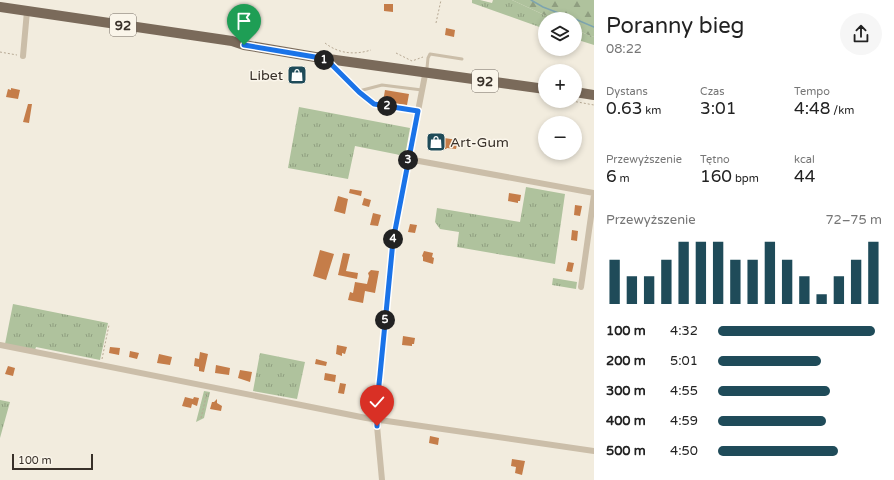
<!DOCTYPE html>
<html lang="pl">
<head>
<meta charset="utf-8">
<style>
  body { margin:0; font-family:"Varela Round",sans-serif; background:#f6f6f6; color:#222; height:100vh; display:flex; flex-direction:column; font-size:15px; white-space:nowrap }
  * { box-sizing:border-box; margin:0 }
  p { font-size:13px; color:#767676 }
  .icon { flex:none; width:22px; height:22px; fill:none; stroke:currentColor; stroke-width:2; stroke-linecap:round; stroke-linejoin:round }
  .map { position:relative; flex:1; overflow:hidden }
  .panel { display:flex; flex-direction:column; background:#fff; width:300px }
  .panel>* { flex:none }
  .buttons { position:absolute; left:538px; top:12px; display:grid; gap:8px }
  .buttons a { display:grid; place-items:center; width:44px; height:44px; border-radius:50%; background:#fff; box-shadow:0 2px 6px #0003; font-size:20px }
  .scale { position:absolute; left:12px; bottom:10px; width:81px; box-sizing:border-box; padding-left:4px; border:2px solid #383029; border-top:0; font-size:11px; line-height:14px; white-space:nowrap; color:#383029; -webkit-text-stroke:3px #faf5ea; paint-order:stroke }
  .pin { position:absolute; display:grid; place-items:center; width:34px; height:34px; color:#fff; margin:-41px -17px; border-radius:50% 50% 50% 0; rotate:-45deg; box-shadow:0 0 4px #0007 }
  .pin .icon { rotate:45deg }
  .km { position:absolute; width:20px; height:20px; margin:-10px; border-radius:50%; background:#222; color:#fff; font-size:11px; line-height:20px; text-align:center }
  .round { display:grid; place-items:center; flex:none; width:42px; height:42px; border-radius:21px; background:#f6f6f6 }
  .summary { display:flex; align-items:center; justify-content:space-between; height:68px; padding:0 12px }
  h1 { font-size:22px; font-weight:600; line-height:30px }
  .figures { display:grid; grid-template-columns:repeat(3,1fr); gap:6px; height:68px; padding:4px 12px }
  .figures div { display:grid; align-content:center }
  .figures b { font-size:17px; font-weight:600 }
  .figures small { font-size:11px; font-weight:400 }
  .figures p { font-size:11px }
  .chart { height:112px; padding:8px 12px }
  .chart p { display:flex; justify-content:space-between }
  .chart svg { width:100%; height:72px; margin-top:4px; stroke:#1f4b59; stroke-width:6 }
  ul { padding:0 12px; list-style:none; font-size:13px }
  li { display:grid; grid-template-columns:64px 48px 1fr; align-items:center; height:30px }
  li i { height:10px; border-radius:5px; background:#1f4b59 }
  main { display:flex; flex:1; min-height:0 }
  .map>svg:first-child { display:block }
  .grass { fill:url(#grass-tufts) }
  .forest { fill:url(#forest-firs) }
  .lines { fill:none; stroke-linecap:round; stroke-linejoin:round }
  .stream { stroke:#7da4af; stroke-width:1.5 }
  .building { fill:#c57d49 }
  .path { stroke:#b7a994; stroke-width:1; stroke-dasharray:2 2; stroke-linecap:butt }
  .lane { stroke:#cbbea9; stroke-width:3 }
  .street { stroke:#cbbea9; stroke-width:6 }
  .primary { stroke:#7a6a5a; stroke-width:10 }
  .route-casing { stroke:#fff; stroke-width:8 }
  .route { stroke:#1a73e8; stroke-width:5 }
  .labels { text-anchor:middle; stroke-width:3; stroke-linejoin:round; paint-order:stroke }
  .shield { fill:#faf5ea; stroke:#726b63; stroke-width:1 }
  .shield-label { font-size:13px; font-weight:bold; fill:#383029 }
  .poi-label { font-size:14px; fill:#383029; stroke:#faf5ea; text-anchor:end }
</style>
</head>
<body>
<main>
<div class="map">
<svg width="594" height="480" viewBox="0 0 594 480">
  <defs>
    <pattern id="grass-tufts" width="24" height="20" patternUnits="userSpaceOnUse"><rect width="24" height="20" fill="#afc29d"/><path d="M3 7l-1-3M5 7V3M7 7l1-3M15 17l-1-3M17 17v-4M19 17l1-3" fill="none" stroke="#8f9e80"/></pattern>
    <pattern id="forest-firs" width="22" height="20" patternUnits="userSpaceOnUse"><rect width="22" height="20" fill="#afc29d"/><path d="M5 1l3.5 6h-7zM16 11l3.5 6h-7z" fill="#8f9e80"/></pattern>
  </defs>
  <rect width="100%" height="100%" fill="#f2ecde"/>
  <path class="grass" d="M472,0H480L492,3L493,0H512L553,19H545V29L472,3Z
    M575,29L588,35L594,37V45L575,39Z
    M299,107L410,128L405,156L355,146L348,179L288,168Z
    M526,187L565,194L555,264L457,247L459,232L440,229L435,222L437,208L520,222Z
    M553,278L577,282L576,289L552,285Z
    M13,304L108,323L100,360L36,347L35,350L5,344Z
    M260,353L305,362L297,399L253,391Z
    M204,391L210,392L204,418L196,422Z
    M0,400L10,402L0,438Z"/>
  <path class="forest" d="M512,0H594V37L588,35L575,29V19H553Z"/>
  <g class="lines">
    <path class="stream" d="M531,0L543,7L574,19
      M575,19L594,27"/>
  </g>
  <path class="building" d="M384,4H393V12L384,11Z
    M446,28L455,30L454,37L445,35Z
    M11,88L20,90L18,99L6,97L8,89L11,90Z
    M385,90L409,94L407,105L383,102Z
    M28,104H32L29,123L23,122Z
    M437,137L458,140L456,149L447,148L446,149H435Z
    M350,189L362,191L361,196L349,193Z
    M509,193L521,195L520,201H518V203L508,201Z
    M338,196L348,199L345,214L334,211Z
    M364,198L371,200L369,207L362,205Z
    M575,205L582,206L580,216L574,215Z
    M373,213L381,215L378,226L370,225Z
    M410,224L417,225L415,233L408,232Z
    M572,230L578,231L577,241L571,240Z
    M320,250L334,254L326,280L313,276Z
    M424,251L433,253L432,257L434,258L433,264L423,261V257L422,256Z
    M343,253L350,254L346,271L358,273L357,279L338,275Z
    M568,262L574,263L572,272L566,271Z
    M371,270L379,271L375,293L365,291L363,303L348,300L350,292L353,293L355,282L367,284L369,276L368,273Z
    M403,336L415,338L414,344H412V346L402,345Z
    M337,345L347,347L345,354L342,353V356L336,354Z
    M110,347L120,348L119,355L109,353Z
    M130,351L139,353L137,359L129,357Z
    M200,352L208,354L204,372L199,371V367L194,366L195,358L199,359Z
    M159,354L172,357L170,365L157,363Z
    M316,359L327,362L326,366L315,364Z
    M216,365L230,368L229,375L215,373Z
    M8,366L15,368L13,376L5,374Z
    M240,370L252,372L250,382L238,378Z
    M325,373L336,375L335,382L324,380Z
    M340,383L346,384L344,394L338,393Z
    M185,397L193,399L194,397L199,398L197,406L192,404L191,408L182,406Z
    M217,399V403L222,406L221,411L210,409L212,402H214Z
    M430,436L439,438L438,445L429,443Z
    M512,459L525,461L522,475L515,473L516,467L511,466Z"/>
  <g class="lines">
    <path class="path" d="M436,23L441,0
      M325,43C339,54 355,55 371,50
      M0,52L17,55
      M396,53L412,61L423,57
      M572,101L594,105
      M102,359L109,325
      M201,418L207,393"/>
    <path class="lane" d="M330,63L359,91L374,104L418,111
      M427,68L428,58L430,54L462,59
      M359,91L382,85L422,90"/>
    <path class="street" d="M23,56L27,11
      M408,159L594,193
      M581,287L594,195
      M0,345L366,418L594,451
      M382,480L377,426V403L391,263L397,219L426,70"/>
    <path class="primary" d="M0,7L232,41L244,45L321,58L545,89
      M575,92L594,95"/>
  </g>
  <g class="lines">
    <defs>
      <path id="route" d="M244,45L321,58L331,64L359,92L374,104L418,111L393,241L380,375L377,403V426"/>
    </defs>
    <use href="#route" class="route-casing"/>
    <use href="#route" class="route"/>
  </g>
  <defs>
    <symbol id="shop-square" viewBox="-11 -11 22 22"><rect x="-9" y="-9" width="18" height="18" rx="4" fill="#1f4b59" stroke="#faf5ea"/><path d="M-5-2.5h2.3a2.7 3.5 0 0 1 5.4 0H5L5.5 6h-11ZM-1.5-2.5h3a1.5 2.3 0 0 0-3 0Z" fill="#fff"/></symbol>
  </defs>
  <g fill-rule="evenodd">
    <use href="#shop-square" x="286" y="64" width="22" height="22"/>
    <use href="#shop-square" x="425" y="131" width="22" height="22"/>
  </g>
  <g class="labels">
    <g class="shield">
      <rect x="110" y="14" width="26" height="22" rx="3"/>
      <rect x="472" y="70" width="26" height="22" rx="3"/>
    </g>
    <g class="shield-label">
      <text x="123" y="30">92</text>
      <text x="485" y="86">92</text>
    </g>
    <g class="poi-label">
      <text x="283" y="80">Libet</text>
      <text x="450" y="147" text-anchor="start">Art-Gum</text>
    </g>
  </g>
</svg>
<div class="buttons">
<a><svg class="icon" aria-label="layers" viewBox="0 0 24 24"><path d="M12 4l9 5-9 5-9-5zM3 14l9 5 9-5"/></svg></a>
<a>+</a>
<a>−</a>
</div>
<div class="scale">100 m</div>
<div class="pin" style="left:244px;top:45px;background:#1e9e55"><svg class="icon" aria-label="arrive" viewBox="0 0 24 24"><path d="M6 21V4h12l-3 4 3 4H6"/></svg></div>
<div class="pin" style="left:377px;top:426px;background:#d93025"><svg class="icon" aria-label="check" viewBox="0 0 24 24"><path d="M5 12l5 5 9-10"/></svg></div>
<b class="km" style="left:324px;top:60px">1</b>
<b class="km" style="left:387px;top:106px">2</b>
<b class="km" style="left:408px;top:160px">3</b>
<b class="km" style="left:393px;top:239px">4</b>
<b class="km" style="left:385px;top:320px">5</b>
</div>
<section class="panel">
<div class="summary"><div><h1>Poranny bieg</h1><p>08:22</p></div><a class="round"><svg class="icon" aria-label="share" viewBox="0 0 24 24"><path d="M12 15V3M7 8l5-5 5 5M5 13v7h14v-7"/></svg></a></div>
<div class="figures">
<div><p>Dystans</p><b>0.63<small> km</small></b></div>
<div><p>Czas</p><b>3:01</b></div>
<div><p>Tempo</p><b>4:48<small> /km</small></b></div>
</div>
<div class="figures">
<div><p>Przewyższenie</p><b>6<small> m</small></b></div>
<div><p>Tętno</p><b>160<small> bpm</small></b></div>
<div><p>kcal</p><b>44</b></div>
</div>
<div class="chart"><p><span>Przewyższenie</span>72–75 m</p>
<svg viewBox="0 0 160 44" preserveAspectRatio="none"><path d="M5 44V17M15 44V27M25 44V27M35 44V17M45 44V6M55 44V6M65 44V6M75 44V17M85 44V17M95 44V6M105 44V17M115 44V27M125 44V38M135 44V27M145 44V17M155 44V6"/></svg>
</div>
<ul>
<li><b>100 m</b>4:32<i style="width:96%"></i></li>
<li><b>200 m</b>5:01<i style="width:63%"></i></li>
<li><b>300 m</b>4:55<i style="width:68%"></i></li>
<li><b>400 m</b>4:59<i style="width:66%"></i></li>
<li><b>500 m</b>4:50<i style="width:73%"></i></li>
</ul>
</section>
</main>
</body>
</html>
